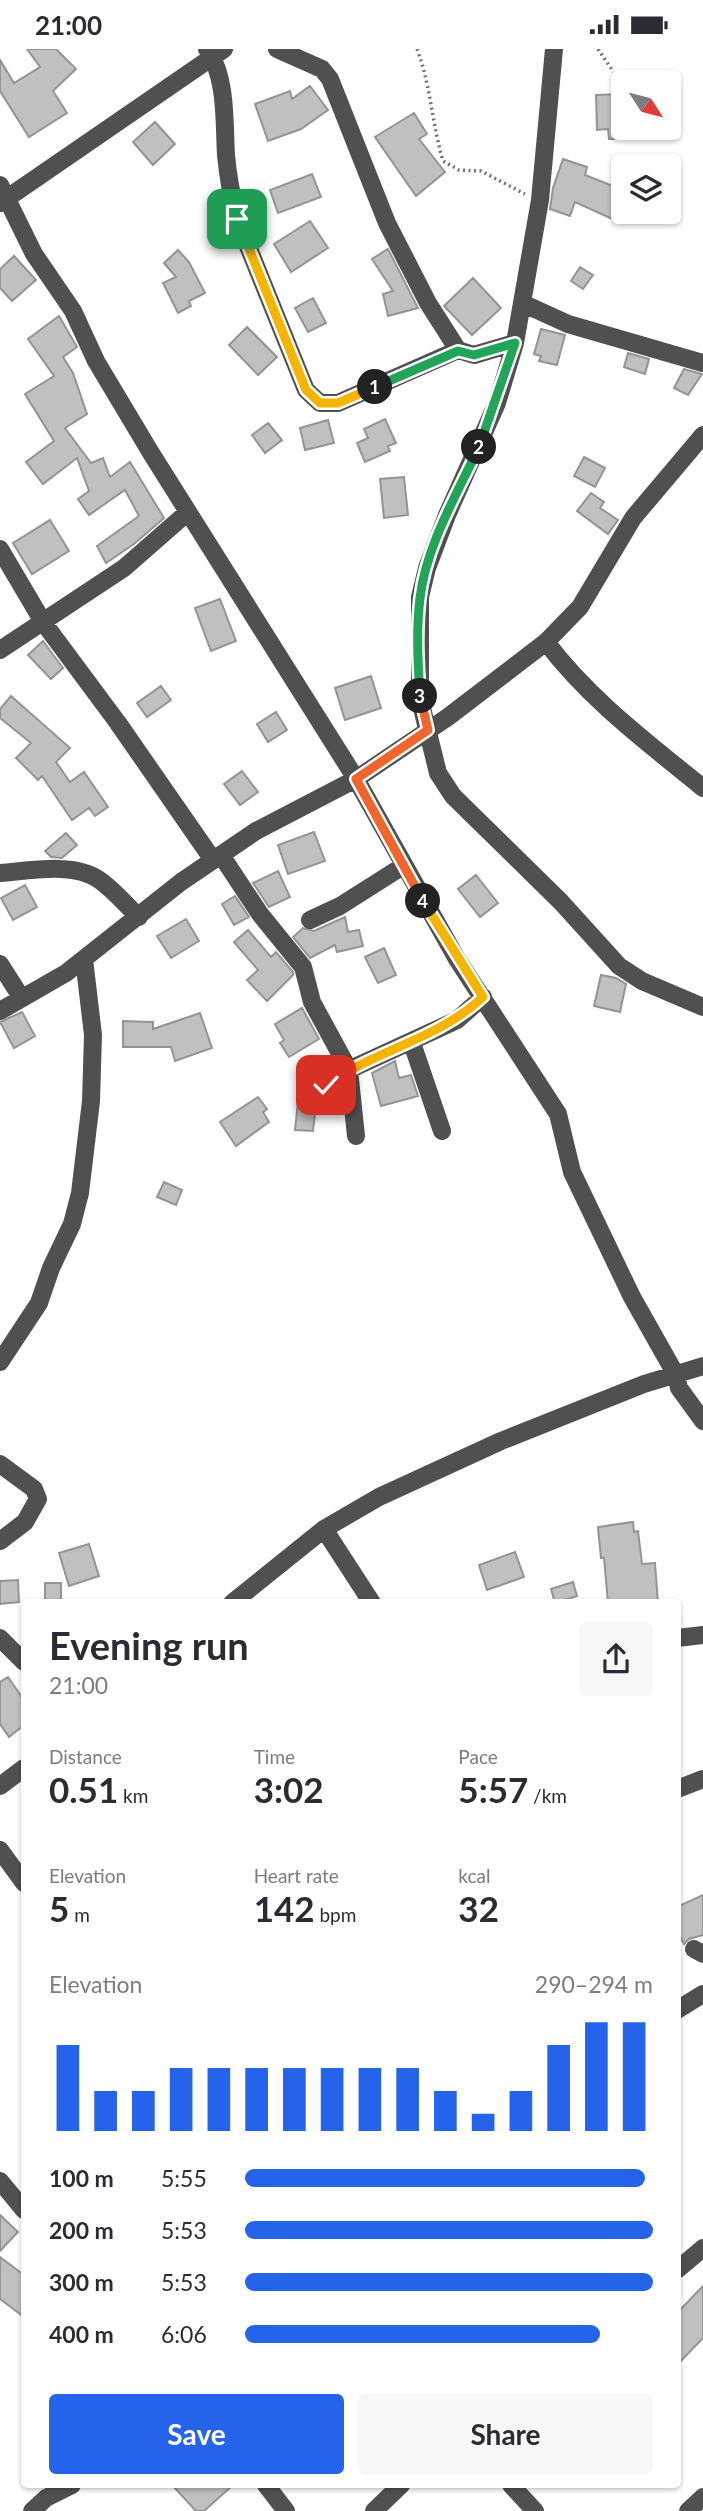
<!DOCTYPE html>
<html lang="en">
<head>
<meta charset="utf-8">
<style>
  body { margin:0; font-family:Lato,sans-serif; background:#f7f7f7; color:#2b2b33; height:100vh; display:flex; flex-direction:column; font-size:26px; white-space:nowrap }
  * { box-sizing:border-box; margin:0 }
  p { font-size:23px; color:#7c7c81 }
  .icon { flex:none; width:38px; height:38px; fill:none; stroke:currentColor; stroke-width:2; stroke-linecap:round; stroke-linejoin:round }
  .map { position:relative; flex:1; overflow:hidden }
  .side { position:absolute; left:21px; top:1550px; width:660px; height:889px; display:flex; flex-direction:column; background:#fff; border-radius:7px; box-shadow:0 2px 5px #0004 }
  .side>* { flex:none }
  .needle { width:46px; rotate:126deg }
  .tools { position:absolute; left:611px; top:21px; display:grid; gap:14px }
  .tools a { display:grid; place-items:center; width:70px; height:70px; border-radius:7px; background:#fff; box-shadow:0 2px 5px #0004; font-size:35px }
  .pin { position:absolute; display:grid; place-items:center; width:60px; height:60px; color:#fff; margin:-30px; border-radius:14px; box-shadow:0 4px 10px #0006 }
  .km { position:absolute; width:35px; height:35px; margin:-18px; border-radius:50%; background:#222; color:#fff; font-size:19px; line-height:35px; text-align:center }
  .round { display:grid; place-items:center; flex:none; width:74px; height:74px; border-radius:7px; background:#f7f7f7 }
  .summary { display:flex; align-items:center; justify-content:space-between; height:119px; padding:0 28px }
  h1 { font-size:38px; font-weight:700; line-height:52px }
  .figures { display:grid; grid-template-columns:repeat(3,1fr); gap:10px; height:119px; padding:7px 28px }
  .figures div { display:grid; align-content:center }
  .figures b { font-size:35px; font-weight:700 }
  .figures small { font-size:19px; font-weight:400 }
  .figures p { font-size:19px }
  .chart { height:196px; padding:14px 28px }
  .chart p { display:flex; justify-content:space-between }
  .chart svg { width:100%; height:126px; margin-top:7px; stroke:#2563eb; stroke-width:6 }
  .button { display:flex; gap:14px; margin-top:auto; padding:14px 28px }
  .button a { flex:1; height:80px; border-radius:7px; background:#2563eb; color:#fff; font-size:28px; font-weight:700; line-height:80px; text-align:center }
  .button a+a { background:#f7f7f7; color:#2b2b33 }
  ul { padding:0 28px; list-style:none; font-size:23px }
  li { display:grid; grid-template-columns:112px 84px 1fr; align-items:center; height:52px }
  li i { height:18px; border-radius:9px; background:#2563eb }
  .status { display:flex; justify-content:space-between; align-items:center; height:49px; padding:0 35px; background:#fff; direction:ltr }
  .status svg { height:19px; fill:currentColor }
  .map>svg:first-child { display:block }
  .building { fill:#c0c0c0; stroke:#949494; stroke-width:2 }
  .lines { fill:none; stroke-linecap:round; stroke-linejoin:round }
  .path { stroke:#727272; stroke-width:3.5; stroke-dasharray:2 3.5; stroke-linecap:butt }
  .minor { stroke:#505050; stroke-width:18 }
  .split-1-casing { stroke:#fff; stroke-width:14 }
  .split-2-casing { stroke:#fff; stroke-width:14 }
  .split-3-casing { stroke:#fff; stroke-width:14 }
  .split-4-casing { stroke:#fff; stroke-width:14 }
  .split-5-casing { stroke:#fff; stroke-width:14 }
  .split-1 { stroke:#f5b400; stroke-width:9 }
  .split-2 { stroke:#22a559; stroke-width:9 }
  .split-3 { stroke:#22a559; stroke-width:9 }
  .split-4 { stroke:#f0652b; stroke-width:9 }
  .split-5 { stroke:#f5b400; stroke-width:9 }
</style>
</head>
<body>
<div class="status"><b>21:00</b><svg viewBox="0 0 49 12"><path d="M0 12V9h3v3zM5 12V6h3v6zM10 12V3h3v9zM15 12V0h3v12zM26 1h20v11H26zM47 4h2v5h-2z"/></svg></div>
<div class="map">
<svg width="703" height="2462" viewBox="0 0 703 2462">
  <rect width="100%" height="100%" fill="#fff"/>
  <path class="building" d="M27,0H56L76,20L53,42L67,64L29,88L0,42V11L14,34L40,18Z
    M310,37L328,61L301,80L268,92L255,55L290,42L292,50Z
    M623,45V90H609L608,80L597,81L596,46Z
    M414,64L427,85L419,90L445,123L416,147L375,88Z
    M155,73L175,95L153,116L133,93Z
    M563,110L587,118L585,126L623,141V166L619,173L575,153L570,167L550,160L553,139Z
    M312,125L321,148L278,164L270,141Z
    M310,172L328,199L291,223L274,195Z
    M388,200L418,259L388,267L383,245L393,242L372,210Z
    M178,201L189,213L205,244L189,252L191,257L178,264L163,234L176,228L164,214Z
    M14,207L36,231L12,252L0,239V220Z
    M580,218L593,226L583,240L571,232Z
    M473,229L501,259L472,286L444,257Z
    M313,249L326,274L308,283L295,259Z
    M59,267L77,298L63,308L73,324L87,365L65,379L91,414L103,409L110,428L130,413L164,469L134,495L106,514L97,497L139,467L125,441L89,466L78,450L89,442L77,409L43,435L26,413L54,392L25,345L54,327L28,290Z
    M247,278L277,308L258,326L229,296Z
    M541,280L565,286L557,316L539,312L541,307L534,305Z
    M628,304L649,310L645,325L624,318Z
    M684,320L702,325L688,346L674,339Z
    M385,370L396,394L388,397L390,402L365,413L357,394L368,389L364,380Z
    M328,371L334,394L305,401L300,379Z
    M268,374L282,391L265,404L252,386Z
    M584,408L605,419L595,438L574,427Z
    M404,428L408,466L384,469L380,430Z
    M591,444L604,453L600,459L618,471L608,485L577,462Z
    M50,471L69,502L32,525L13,494Z
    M220,550L236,592L211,602L195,559Z
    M43,592L63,619L51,630L28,606Z
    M371,627L381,659L345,671L335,639Z
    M161,637L171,651L147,668L137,654Z
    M11,647L70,699L56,713L70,733L84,723L108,758L95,767L89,759L72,771L42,727L38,731L16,709L31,694L0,669V660Z
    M276,663L287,681L268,693L257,675Z
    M242,722L258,743L240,756L224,735Z
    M314,783L325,812L288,825L278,796Z
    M66,784L77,796L62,809L51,808L45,802Z
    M278,822L290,848L269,858L253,834Z
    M476,826L498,854L480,868L458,840Z
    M25,836L37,858L13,871L1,849Z
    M235,847L249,868L234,876L222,855Z
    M345,868L348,883L359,881L363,897L337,903L335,896L310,909L293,888L303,879L314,882Z
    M186,870L199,892L171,909L157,887Z
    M248,881L271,908L276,903L293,923V926L267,952L247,931L258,921L234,893Z
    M384,899L396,926L378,934L365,908Z
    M601,926L616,929L626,935L620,963L594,957Z
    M302,959L319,990L289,1008L280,994L284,991L275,975Z
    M22,963L35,987L14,999L0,973Z
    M200,964L212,999L175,1012L171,998H123V972L153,973V980Z
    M395,1012L399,1029L411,1026L418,1047L381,1057L372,1024Z
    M258,1048L267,1060L263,1063L269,1073L236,1097L220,1073Z
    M298,1052L316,1057L313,1082L295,1081Z
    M164,1133L182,1141L176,1156L157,1148Z
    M633,1473L634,1483L638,1482L642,1515L655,1514L658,1554H608L604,1509H601L598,1478Z
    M89,1495L99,1527L69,1537L59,1504Z
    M515,1503L524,1528L487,1541L479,1516Z
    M18,1531L19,1553L0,1555V1532Z
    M573,1533L577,1547L555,1554L551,1540Z
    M45,1534H61V1554H45Z
    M8,1628L24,1651V1676L9,1688L0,1675V1633Z
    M703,1846V1886L689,1890L684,1895L677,1881V1858Z
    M0,2166L18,2183L0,2202Z
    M0,2208L24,2226V2268L0,2250Z
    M703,2237V2289L677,2316V2264Z
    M172,2436H233L204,2462H196Z"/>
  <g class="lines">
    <path class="path" d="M417,0C431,37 432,75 443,112L459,121L481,122L525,145
      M598,0L623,37"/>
    <path class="minor" d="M207,0C227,28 224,73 226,106C228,128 232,149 237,170L306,341L320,354H338L458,301
      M277,0L322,20L330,30L387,174L428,254L458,301L474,306L515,294
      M554,0L540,151L515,294L497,354L447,466L427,519L420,548V651L438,724L453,747L561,853L619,917L642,932L703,958
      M0,136L34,205L73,262L96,312L151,404L356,730L457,910L558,1065L572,1123L632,1248L676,1326L679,1339L703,1372
      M0,154L224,0
      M522,254L568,275L703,314
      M0,500L43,573L118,674L213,811
      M546,593C590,651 647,693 703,739
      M0,601L124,519L188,463
      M221,806L260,865L303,918L312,953L349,1021L356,1087
      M0,824C28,822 73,813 98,830C113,840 126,856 139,868
      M310,871L340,857L403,817
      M0,915L21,948
      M0,962L66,924L181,833L256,782L356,730L448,668L546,593L580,558L633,469L703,386
      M412,994L442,1082
      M317,1046L342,1024L457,971L483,948
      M0,1313L39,1254L51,1219L72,1175L80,1144L91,1052L93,986L84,910
      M0,1415L34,1440L38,1450L25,1473L0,1492
      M324,1480L372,1554
      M232,1554L324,1480L379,1448L501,1392L644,1335L703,1317
      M0,1589L24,1613
      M677,1589L703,1586
      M0,1737L24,1719
      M677,1740L703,1730
      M0,1801L24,1834
      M694,1900L703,1905
      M677,1961L703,1945
      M0,2132L24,2161
      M677,2221L703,2199
      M266,2436L286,2462
      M511,2436L535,2462
      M32,2462L46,2449L72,2436
      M374,2462L401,2436
      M688,2462L703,2448"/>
  </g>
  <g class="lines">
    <defs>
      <path id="split-1" d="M237,170L306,341L320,354H338L375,338"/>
      <path id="split-2" d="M375,338L458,302L474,306L515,294L479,398"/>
      <path id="split-3" d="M420,647C418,615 416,582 420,549C426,497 457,445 479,398"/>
      <path id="split-4" d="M420,647L428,681L356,730L423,852"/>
      <path id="split-5" d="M326,1036C375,1001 437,991 483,948L423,852"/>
    </defs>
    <use href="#split-1" class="split-1-casing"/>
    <use href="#split-2" class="split-2-casing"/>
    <use href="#split-3" class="split-3-casing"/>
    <use href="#split-4" class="split-4-casing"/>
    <use href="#split-5" class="split-5-casing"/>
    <use href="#split-1" class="split-1"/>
    <use href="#split-2" class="split-2"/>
    <use href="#split-3" class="split-3"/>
    <use href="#split-4" class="split-4"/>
    <use href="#split-5" class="split-5"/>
  </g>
</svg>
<div class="tools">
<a><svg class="needle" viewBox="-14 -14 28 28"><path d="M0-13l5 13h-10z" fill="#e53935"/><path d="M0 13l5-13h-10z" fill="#7c7c81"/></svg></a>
<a><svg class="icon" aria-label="layers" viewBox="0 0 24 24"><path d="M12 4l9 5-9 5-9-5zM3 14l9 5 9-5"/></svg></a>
</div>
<div class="pin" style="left:237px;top:170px;background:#1e9e55"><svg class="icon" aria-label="arrive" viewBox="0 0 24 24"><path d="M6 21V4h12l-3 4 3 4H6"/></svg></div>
<div class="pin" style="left:326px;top:1036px;background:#d93025"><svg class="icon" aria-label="check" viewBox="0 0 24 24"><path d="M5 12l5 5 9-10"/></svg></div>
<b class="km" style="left:375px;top:338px">1</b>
<b class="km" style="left:479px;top:398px">2</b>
<b class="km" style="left:420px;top:647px">3</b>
<b class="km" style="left:423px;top:852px">4</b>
<section class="side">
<div class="summary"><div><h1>Evening run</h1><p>21:00</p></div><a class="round"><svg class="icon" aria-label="share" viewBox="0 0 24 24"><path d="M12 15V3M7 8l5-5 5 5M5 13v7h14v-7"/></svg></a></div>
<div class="figures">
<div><p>Distance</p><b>0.51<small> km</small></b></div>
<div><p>Time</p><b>3:02</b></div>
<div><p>Pace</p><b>5:57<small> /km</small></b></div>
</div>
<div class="figures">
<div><p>Elevation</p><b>5<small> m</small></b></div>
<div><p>Heart rate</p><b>142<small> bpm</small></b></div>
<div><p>kcal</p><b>32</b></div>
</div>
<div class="chart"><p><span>Elevation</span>290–294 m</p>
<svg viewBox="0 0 160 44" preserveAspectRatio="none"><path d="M5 44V14M15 44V30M25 44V30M35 44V22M45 44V22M55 44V22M65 44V22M75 44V22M85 44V22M95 44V22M105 44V30M115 44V38M125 44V30M135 44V14M145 44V6M155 44V6"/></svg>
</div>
<ul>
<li><b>100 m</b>5:55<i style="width:98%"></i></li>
<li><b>200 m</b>5:53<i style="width:100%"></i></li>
<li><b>300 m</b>5:53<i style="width:100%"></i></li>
<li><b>400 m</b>6:06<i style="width:87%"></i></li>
</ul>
<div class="button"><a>Save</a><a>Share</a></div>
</section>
</div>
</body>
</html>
